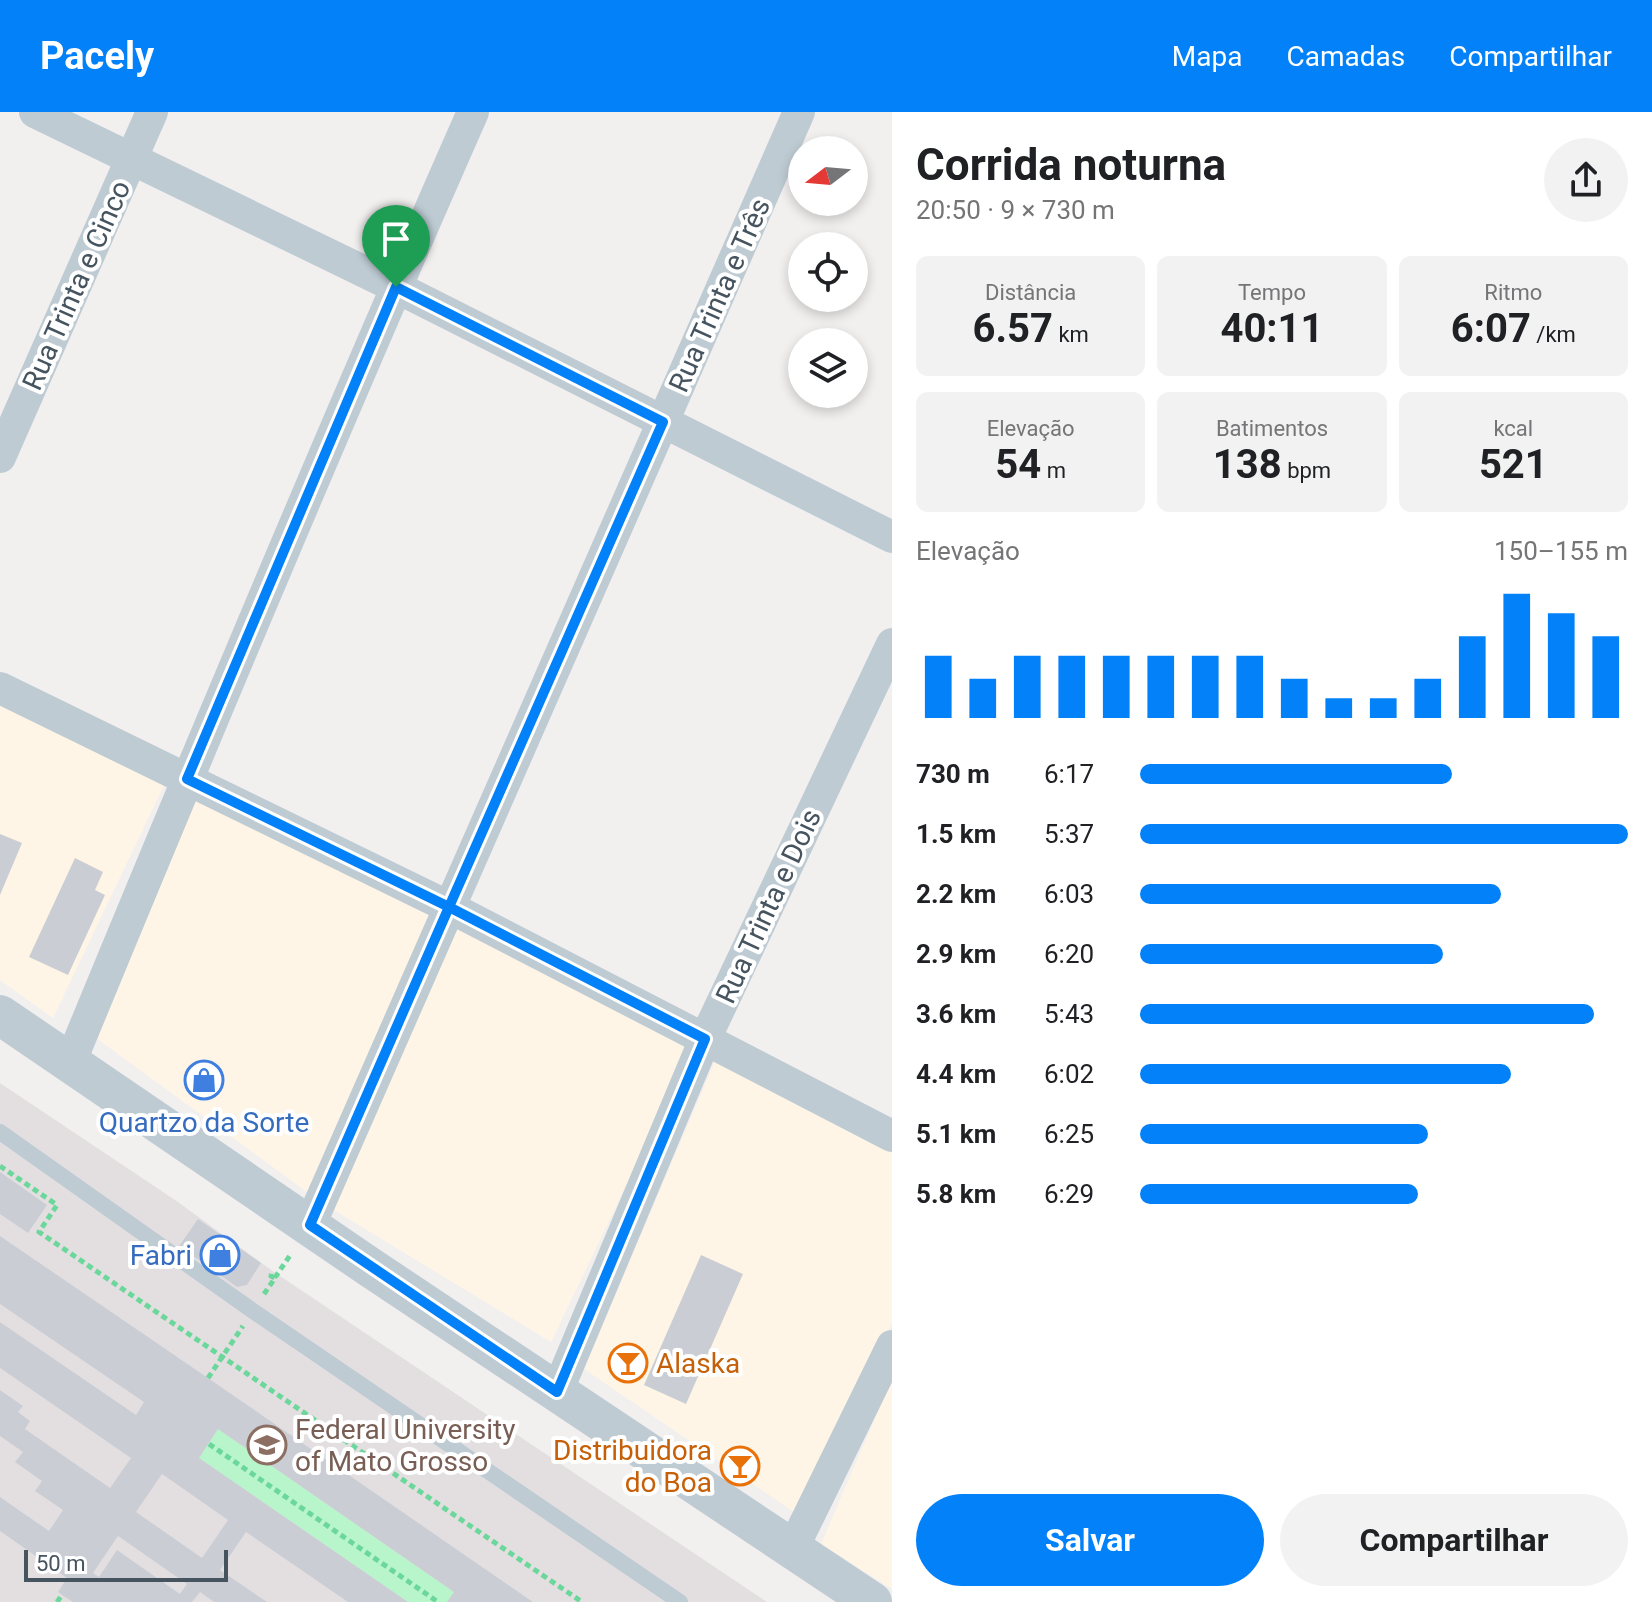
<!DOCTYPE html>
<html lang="pt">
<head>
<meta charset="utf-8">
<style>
  body { margin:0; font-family:Roboto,sans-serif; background:#f2f2f2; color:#202124; height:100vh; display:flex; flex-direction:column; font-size:30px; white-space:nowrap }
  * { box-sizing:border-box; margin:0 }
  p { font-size:26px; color:#757577 }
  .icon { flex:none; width:44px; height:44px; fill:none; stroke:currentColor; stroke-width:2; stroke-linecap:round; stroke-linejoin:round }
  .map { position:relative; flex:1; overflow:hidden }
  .details { display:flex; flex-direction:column; background:#fff; width:760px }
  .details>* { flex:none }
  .needle { width:52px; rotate:254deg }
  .fabs { position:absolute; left:788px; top:24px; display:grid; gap:16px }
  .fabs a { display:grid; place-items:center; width:80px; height:80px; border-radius:50%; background:#fff; box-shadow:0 4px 12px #0003; font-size:40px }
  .scale { position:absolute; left:24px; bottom:20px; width:204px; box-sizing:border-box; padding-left:8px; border:4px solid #45545f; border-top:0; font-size:22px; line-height:28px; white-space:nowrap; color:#45545f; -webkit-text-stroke:6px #fff; paint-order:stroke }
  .pin { position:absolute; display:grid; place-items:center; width:68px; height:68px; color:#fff; margin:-82px -34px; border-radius:50% 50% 50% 0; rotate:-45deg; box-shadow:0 0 8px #0007 }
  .pin .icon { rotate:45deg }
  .round { display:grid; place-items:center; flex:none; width:84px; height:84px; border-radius:42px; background:#f2f2f2 }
  .summary { display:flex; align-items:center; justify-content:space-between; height:136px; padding:0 24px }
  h1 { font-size:44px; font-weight:700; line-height:60px }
  .figures { display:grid; grid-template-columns:repeat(3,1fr); gap:12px; height:136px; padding:8px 24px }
  .figures div { display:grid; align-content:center; border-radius:12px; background:#f2f2f2; text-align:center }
  .figures b { font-size:40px; font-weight:700 }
  .figures small { font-size:22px; font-weight:400 }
  .figures p { font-size:22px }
  .chart { height:224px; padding:16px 24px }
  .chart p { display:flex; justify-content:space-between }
  .chart svg { width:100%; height:144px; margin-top:8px; stroke:#0381f8; stroke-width:6 }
  .cta { display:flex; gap:16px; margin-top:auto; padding:16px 24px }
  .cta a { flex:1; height:92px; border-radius:48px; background:#0381f8; color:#fff; font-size:32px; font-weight:700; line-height:92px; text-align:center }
  .cta a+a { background:#f2f2f2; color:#202124 }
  ul { padding:0 24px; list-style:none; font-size:26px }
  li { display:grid; grid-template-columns:128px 96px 1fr; align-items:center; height:60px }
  li i { height:20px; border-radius:10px; background:#0381f8 }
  header { display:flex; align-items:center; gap:48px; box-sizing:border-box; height:112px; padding:0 40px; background:#0381f8; color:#fff }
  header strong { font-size:38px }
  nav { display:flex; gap:44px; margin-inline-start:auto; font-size:28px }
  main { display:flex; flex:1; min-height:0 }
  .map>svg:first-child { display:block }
  .commercial { fill:#fef5e6 }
  .education { fill:#e3dfe1 }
  .green { fill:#b8f5cb }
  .building { fill:#caced4; fill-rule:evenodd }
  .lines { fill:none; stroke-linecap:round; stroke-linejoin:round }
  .path { stroke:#6cd79a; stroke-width:5; stroke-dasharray:6 4; stroke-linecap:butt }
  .service { stroke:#becbd3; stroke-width:16 }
  .minor { stroke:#becbd3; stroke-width:32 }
  .tertiary { stroke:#becbd3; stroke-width:40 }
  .route-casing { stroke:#fff; stroke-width:16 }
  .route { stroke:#0381f8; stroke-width:10 }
  .labels { text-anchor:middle; stroke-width:8; stroke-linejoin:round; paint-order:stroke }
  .street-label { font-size:28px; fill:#45545f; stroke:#fff }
  .shop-label { font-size:28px; fill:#366cbe; stroke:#fff }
  .food-label { font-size:28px; fill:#c56008; stroke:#fff; text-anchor:start }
  .education-label { font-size:28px; fill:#785e54; stroke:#fff; text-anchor:start }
</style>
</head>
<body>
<header>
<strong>Pacely</strong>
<nav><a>Mapa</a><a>Camadas</a><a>Compartilhar</a></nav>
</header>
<main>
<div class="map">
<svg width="892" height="1490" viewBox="0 0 892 1490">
  <rect width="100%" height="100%" fill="#f2efef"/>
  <path class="commercial" d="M0,583L166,669L53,906L0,868Z
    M197,678L439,803L307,1080L92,923Z
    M454,801L697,926L551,1230L329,1095Z
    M718,942L892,1031V1211L800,1404L584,1257Z
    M892,1267V1477L821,1432Z"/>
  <path class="education" d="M0,971L178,1090L274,1160L767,1490H0Z"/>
  <path class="green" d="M218,1317L454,1480L447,1490H408L199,1346Z"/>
  <path class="building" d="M0,722L22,731L0,783Z
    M75,746L103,760L95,778L105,783L68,863L29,845Z
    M0,1060L47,1093L28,1121L0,1102Z
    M198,1107L261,1151L247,1173L237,1175L179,1134Z
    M0,1124L208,1266L533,1490H447L454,1480L218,1317L199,1346L408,1490H348L246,1420L220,1458L267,1490H214L200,1480L192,1490H73L62,1483L58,1480L67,1466L0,1419V1385L49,1419L63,1398L35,1379L42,1369L15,1350L23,1340L0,1324V1278L23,1294L18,1300L30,1309L25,1317L110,1376L131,1346L0,1256V1210L136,1303L144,1290L0,1192ZM162,1362L228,1408L202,1446L136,1400ZM118,1424L187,1472L180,1482L117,1438L99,1465L93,1461Z
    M701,1143L743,1162L686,1292L644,1273Z"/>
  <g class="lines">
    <path class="path" d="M0,1054L57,1093L39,1120L582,1490
      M264,1182L275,1166L271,1164L272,1161L276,1164L291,1142
      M208,1266L243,1214
      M209,1332L438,1490
      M57,1490L62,1483"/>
    <path class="service" d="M0,1020L253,1199L680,1490"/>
    <path class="minor" d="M35,0L396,175L892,425
      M0,345L152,0
      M0,576L449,795L892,1024
      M70,951C201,633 334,315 473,0
      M310,1113L799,0
      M557,1280L705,927L892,532
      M793,1436L892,1234"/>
    <path class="tertiary" d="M0,903L371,1156L872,1490"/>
  </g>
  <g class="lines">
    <defs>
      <path id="route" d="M396,175L187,667L449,795L310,1113L557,1280L705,927L449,795L663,310L396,175"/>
    </defs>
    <use href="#route" class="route-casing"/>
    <use href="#route" class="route"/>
  </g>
  <defs>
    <symbol id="shop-ring" viewBox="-11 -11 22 22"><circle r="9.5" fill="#fff" stroke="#3f7fe0" stroke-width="1.5"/><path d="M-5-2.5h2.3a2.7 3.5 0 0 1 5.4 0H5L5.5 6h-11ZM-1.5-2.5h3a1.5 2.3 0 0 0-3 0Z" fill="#3f7fe0"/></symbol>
    <symbol id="bar-ring" viewBox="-11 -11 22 22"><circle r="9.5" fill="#fff" stroke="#e8710a" stroke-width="1.5"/><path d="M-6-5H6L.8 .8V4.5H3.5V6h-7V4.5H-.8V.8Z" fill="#e8710a"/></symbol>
    <symbol id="university-ring" viewBox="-11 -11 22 22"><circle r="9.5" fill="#fff" stroke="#8d6e63" stroke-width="1.5"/><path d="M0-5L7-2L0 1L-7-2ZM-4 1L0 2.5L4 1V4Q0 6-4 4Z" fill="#8d6e63"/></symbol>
  </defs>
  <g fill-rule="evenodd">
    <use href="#shop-ring" x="182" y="946" width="44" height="44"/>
    <use href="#shop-ring" x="198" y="1121" width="44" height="44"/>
    <use href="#bar-ring" x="606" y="1229" width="44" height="44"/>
    <use href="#university-ring" x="245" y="1311" width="44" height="44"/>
    <use href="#bar-ring" x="718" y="1332" width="44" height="44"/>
  </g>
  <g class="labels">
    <g class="street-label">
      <text transform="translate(76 173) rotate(-66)" y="10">Rua Trinta e Cinco</text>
      <text transform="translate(719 183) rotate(-66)" y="10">Rua Trinta e Três</text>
      <text transform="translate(768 794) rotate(-65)" y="10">Rua Trinta e Dois</text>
    </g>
    <g class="shop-label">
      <text x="204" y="1020">Quartzo da Sorte</text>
      <text x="192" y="1153" text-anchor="end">Fabri</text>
    </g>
    <g class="food-label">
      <text x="656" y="1261">Alaska</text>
      <text x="712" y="1348" text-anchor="end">Distribuidora<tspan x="712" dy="32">do Boa</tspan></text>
    </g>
    <g class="education-label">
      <text x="295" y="1327">Federal University<tspan x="295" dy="32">of Mato Grosso</tspan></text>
    </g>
  </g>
</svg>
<div class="fabs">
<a><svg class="needle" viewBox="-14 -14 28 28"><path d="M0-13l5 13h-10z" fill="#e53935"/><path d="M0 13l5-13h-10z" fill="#757577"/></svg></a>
<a><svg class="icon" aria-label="locate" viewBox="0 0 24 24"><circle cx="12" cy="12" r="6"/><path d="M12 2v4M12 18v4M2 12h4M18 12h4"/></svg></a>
<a><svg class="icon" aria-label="layers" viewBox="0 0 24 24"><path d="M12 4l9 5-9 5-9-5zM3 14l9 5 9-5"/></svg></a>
</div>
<div class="scale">50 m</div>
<div class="pin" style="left:396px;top:175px;background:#1e9e55"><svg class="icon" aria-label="arrive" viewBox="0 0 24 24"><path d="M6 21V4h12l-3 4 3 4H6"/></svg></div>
</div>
<section class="details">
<div class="summary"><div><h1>Corrida noturna</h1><p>20:50 · 9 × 730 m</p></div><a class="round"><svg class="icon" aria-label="share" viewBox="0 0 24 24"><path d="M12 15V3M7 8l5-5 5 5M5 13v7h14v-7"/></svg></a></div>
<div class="figures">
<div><p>Distância</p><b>6.57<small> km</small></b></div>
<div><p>Tempo</p><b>40:11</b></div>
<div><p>Ritmo</p><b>6:07<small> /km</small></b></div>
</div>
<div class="figures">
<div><p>Elevação</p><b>54<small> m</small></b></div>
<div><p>Batimentos</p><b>138<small> bpm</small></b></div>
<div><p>kcal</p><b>521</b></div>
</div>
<div class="chart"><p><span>Elevação</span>150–155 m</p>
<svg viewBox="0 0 160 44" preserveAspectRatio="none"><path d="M5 44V25M15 44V32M25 44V25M35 44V25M45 44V25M55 44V25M65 44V25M75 44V25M85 44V32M95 44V38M105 44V38M115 44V32M125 44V19M135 44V6M145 44V12M155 44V19"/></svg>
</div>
<ul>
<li><b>730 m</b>6:17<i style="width:64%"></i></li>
<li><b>1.5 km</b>5:37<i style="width:100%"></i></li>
<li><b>2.2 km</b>6:03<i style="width:74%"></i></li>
<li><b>2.9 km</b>6:20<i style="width:62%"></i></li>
<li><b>3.6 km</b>5:43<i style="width:93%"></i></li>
<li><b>4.4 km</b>6:02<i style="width:76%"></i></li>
<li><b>5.1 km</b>6:25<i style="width:59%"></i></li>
<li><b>5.8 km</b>6:29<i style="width:57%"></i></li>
</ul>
<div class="cta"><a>Salvar</a><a>Compartilhar</a></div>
</section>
</main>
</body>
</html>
